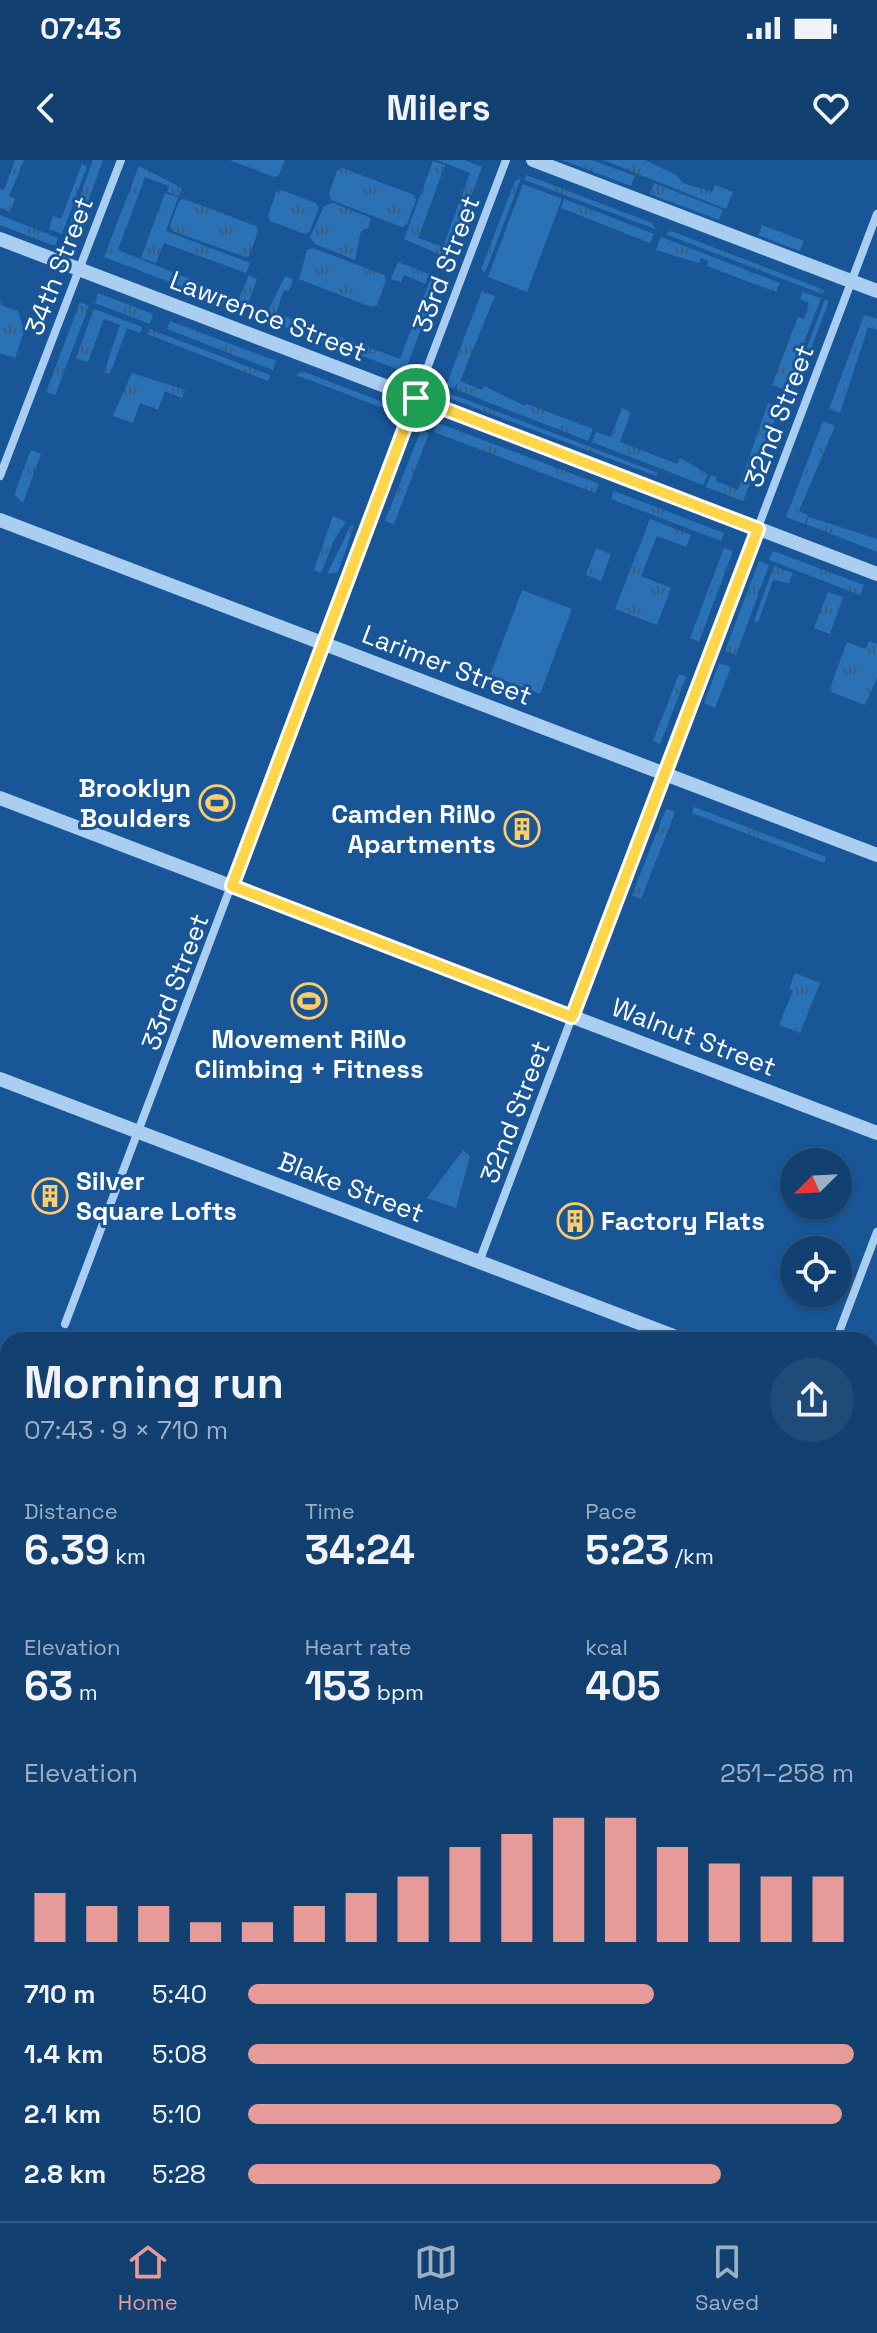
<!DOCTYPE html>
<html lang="en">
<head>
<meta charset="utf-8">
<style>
  body { margin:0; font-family:"Space Grotesk",sans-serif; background:#1f4b79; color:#f1f3f6; height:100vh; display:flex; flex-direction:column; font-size:30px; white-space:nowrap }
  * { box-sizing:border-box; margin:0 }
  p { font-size:26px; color:#9cafc3 }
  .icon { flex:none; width:44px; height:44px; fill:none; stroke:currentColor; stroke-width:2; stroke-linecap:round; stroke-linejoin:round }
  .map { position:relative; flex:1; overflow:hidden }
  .drawer { position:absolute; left:0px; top:1172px; width:878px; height:890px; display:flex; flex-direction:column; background:#124071; border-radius:24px 24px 0 0; box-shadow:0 2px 6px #0004,0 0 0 2px #315984 }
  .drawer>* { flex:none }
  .needle { width:52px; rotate:246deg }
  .controls { position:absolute; left:780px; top:988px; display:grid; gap:16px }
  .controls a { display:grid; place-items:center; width:72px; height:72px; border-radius:50%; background:#124071; box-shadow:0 2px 6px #0004,0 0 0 2px #315984; font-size:40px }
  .pin { position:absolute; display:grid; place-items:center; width:68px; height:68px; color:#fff; margin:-34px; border:4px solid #fff; border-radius:50%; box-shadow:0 2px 8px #0007 }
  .round { display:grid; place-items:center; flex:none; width:84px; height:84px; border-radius:42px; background:#1f4b79 }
  .head { display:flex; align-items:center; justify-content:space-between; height:136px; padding:0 24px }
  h1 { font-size:44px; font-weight:700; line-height:60px }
  .metrics { display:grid; grid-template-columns:repeat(3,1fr); gap:12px; height:136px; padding:8px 24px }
  .metrics div { display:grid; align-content:center }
  .metrics b { font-size:40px; font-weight:700 }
  .metrics small { font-size:22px; font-weight:400 }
  .metrics p { font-size:22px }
  .chart { height:224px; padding:16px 24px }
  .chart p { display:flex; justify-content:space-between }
  .chart svg { width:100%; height:144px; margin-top:8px; stroke:#e69b98; stroke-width:6 }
  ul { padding:0 24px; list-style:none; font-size:26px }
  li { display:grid; grid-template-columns:128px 96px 1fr; align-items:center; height:60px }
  li i { height:20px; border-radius:10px; background:#e69b98 }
  .status { display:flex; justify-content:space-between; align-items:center; height:56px; padding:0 40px; background:#124071; direction:ltr }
  .status svg { height:22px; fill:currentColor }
  header { display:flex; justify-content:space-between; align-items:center; height:104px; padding:0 24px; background:#124071; font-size:36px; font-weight:700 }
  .tabs { display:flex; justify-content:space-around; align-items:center; height:112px; border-top:2px solid #315984; background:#124071; font-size:22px; color:#9cafc3 }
  .tabs a { display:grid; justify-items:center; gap:4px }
  .tabs .selected { color:#e69b98 }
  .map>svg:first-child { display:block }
  .grass { fill:url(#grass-tufts) }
  .garden { fill:#2b71b5 }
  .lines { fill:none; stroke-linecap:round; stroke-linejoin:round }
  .minor { stroke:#aacef1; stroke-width:8 }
  .tertiary { stroke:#aacef1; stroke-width:14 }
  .secondary { stroke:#d8eafc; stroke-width:16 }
  .rail { stroke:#fff; stroke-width:5; stroke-dasharray:14 6; stroke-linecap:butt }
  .route-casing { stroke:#fff; stroke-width:16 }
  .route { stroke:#ffd54a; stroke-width:10 }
  .labels { text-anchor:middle; stroke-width:6; stroke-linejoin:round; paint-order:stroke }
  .street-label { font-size:26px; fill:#fff; stroke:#185697 }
  .poi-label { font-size:26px; font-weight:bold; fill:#fff; stroke:#185697; text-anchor:end }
</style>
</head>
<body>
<div class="status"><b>07:43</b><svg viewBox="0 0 49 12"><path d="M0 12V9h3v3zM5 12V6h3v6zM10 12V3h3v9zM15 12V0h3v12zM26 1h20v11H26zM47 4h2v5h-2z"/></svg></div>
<header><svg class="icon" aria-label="back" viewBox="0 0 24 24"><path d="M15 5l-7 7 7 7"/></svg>Milers<svg class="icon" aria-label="heart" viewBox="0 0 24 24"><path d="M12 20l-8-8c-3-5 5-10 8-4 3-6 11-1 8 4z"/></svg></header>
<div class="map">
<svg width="877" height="2061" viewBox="0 0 877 2061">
  <defs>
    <pattern id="grass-tufts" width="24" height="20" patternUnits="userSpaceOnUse" patternTransform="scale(2)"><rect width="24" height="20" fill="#2b71b5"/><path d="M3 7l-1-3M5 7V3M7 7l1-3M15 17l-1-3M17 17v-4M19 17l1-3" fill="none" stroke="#3d5d7b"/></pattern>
  </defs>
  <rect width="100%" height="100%" fill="#185697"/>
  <path class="grass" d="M15,0H24L9,36L15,39L10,52L0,48V29L4,30Z
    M93,0H103L74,80L65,77Z
    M229,0H285L279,15L274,17Z
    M437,0H464L482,7L448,98L404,79L433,1L445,5L418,78L443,87L470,13Z
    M562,0H592L635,16L631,26Z
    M603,0H645L676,15L683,23L712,32L715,25L733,32L726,49Z
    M82,4L87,6L62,74L49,69L53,56L61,59Z
    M139,6L182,28L179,36L167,32L169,26L145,17L118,90L239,139L249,115L257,119L245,151L104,97Z
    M342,8L414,35L416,40L407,64L402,67L331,40L329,34L337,11Z
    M526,15L652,63L655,69L525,20Z
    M521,18L485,113L481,109L515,21Z
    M654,23L723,50L719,60L650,34Z
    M281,30L316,43L319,48L310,71L305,74L270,61L268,56L276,32Z
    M165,33L178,37L166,71L250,103L246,113L164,83L156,103L141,98Z
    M184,39L256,66L258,72L249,96L245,97L172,71L170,66L179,41Z
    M564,39L654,74L650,83L561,48Z
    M333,43L371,58L368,68L361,71L355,100L315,84L310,77L324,46Z
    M0,55L58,78L55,86L0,65Z
    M762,65L804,81L800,91L758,75Z
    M671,71L824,130L822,134L665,74Z
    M661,77L780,123L776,132L707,106L708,101L701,98L699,103L656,90Z
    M313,88L384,115L386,120L377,145L371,147L299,119L307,90Z
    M398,102L429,114L425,124L404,115L401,122L391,119Z
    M432,115L440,118L405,212L264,159L285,116L293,119L289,131L284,130L276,153L400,199Z
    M482,131L495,136L460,221L482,230L484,226L525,246L527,244L593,269L588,281L457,230V223L454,229L446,226Z
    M803,132L821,138L786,230L772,225L798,157L804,159L809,143L800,139Z
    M98,133L153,154L150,164L95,143Z
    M0,139L1,145L18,151L24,171L15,198L0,193Z
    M825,139L829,141L796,229L791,230Z
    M80,142L89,146L55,235L46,232Z
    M94,149L142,167L140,173L127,168L110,214L104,212L120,165L104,159L88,202L76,198Z
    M864,155L877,159V170L868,167L840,253L829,249Z
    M170,161L276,201L273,210L167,169Z
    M149,169L270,215L268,221L147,174Z
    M302,211L388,244L386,249L296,215Z
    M132,213L185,230L182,238L165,231L158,250L140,243L133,263L113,256Z
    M446,232L658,313L656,316L444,236Z
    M768,243L779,248L743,341L706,327L711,315L717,317L716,321L738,330Z
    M622,248L631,252L620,282L677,304L680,298L708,314L703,325L592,282L596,272L611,277Z
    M823,261L835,266L799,351L808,355L805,364L786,357Z
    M438,263L599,324L595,333L434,272Z
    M421,270L429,273L394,364L385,361Z
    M31,290L41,294L23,343L14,334Z
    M614,331L724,373L721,381L611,339Z
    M333,356L346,362L334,380L321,413L314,410Z
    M809,357L877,379V392L806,364Z
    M650,359L691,375L686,387L657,376L641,416L671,428L657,465L615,449Z
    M351,365L354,366L338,412L327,414Z
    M596,388L611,394L601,421L586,415Z
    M724,388L733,391L699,482L690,478Z
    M773,391L864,425L860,435L769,400Z
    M759,401L769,405L736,495L725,491Z
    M774,406L793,413L789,423L773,420L758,462L754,461Z
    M828,432L843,437L830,474L814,468Z
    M869,481L877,484V518L865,545L829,531L847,482L865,489Z
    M719,503L731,507L715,548L704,543Z
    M679,514L686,517L660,584L653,581Z
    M694,647L826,697L824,703L692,653Z
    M666,649L675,652L641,739L632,735Z
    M795,813L820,823L800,873L779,865L793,831L789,829Z
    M463,990L470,996L456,1048L427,1038Z
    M0,1342L8,1347V1457L0,1454Z"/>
  <path class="garden" d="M523,24L562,39L527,132L488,117Z
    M522,430L572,449L540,534L490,515Z"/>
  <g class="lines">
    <path class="minor" d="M0,316L121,0
      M479,1102L877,54
      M65,1164L506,0
      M836,1180L877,1072
      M0,2045L8,2024"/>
    <path class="tertiary" d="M533,0L877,131
      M0,79L877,414
      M0,360L877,695
      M0,638L877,973
      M0,919L684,1180
      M870,1251L877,1253
      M499,2061L502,2054"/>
    <path class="secondary" d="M0,1754L8,1757
      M0,1780L8,1783
      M716,2054L735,2061
      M785,2054L804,2061"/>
    <path class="rail" d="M0,1215L8,1220
      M0,1286L8,1291
      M0,1314L8,1319
      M870,1697L877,1699
      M870,1757L877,1760
      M870,1782L877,1784"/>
  </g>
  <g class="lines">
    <defs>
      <path id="route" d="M416,238L758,369L572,857L232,726Z"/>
    </defs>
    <use href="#route" class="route-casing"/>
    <use href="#route" class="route"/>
  </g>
  <defs>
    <symbol id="stadium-ring" viewBox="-11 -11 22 22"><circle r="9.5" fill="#185697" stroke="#ffcc6a" stroke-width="1.5"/><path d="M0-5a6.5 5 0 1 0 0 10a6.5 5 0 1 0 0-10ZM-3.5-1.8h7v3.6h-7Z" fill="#ffcc6a"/></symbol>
    <symbol id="building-ring" viewBox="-11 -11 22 22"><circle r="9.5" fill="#185697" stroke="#ffcc6a" stroke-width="1.5"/><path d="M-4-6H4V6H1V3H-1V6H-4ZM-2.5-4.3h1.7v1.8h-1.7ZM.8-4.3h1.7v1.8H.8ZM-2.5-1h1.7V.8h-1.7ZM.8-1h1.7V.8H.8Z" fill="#ffcc6a"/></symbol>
  </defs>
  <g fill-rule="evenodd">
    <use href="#stadium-ring" x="197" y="623" width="40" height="40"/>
    <use href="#building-ring" x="502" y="649" width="40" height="40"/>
    <use href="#stadium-ring" x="289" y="821" width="40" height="40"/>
    <use href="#building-ring" x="30" y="1016" width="40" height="40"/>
    <use href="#building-ring" x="555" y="1041" width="40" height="40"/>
  </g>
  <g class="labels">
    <g class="street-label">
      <text transform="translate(446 104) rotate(-69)" y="9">33rd Street</text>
      <text transform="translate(59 106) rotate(-69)" y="9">34th Street</text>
      <text transform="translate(268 156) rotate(21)" y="9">Lawrence Street</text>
      <text transform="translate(779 256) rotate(-69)" y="9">32nd Street</text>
      <text transform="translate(447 505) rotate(21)" y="9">Larimer Street</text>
      <text transform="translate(175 822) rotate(-69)" y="9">33rd Street</text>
      <text transform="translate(694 877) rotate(21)" y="9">Walnut Street</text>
      <text transform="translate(515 952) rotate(-69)" y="9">32nd Street</text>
      <text transform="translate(351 1027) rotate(21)" y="9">Blake Street</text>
    </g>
    <g class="poi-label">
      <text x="191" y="637">Brooklyn<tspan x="191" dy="30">Boulders</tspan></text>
      <text x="496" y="663">Camden RiNo<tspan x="496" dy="30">Apartments</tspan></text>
      <text x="309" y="888" text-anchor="middle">Movement RiNo<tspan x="309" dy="30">Climbing + Fitness</tspan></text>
      <text x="76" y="1030" text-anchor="start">Silver<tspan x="76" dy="30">Square Lofts</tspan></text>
      <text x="601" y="1070" text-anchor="start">Factory Flats</text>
    </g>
  </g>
</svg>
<div class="controls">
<a><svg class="needle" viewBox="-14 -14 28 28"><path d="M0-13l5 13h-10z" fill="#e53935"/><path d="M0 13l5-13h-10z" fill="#9cafc3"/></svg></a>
<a><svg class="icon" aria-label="locate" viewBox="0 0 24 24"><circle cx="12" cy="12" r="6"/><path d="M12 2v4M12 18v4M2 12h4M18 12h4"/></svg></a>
</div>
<div class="pin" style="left:416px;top:238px;background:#1e9e55"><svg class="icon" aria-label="arrive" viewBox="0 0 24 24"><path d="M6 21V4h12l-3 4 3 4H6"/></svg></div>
<section class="drawer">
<div class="head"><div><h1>Morning run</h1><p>07:43 · 9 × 710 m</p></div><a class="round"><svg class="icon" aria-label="share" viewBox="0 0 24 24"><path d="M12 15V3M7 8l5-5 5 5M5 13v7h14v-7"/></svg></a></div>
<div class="metrics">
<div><p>Distance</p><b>6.39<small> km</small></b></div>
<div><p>Time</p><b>34:24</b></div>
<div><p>Pace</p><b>5:23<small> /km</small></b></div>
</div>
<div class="metrics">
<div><p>Elevation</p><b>63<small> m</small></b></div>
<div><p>Heart rate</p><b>153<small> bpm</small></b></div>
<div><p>kcal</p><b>405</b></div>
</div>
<div class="chart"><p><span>Elevation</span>251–258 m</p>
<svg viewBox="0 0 160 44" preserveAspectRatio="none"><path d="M5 44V29M15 44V33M25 44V33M35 44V38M45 44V38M55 44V33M65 44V29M75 44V24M85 44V15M95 44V11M105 44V6M115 44V6M125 44V15M135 44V20M145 44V24M155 44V24"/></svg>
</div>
<ul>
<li><b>710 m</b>5:40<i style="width:67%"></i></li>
<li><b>1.4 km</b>5:08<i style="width:100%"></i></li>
<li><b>2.1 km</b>5:10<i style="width:98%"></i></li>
<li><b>2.8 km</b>5:28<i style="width:78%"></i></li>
</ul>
</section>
</div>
<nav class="tabs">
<a class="selected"><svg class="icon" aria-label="home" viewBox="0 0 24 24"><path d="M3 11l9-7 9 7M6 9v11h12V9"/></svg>Home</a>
<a><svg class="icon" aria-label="map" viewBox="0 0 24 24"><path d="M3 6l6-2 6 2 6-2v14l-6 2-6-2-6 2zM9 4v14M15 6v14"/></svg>Map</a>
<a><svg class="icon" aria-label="saved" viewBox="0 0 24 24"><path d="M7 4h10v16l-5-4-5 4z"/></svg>Saved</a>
</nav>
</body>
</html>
